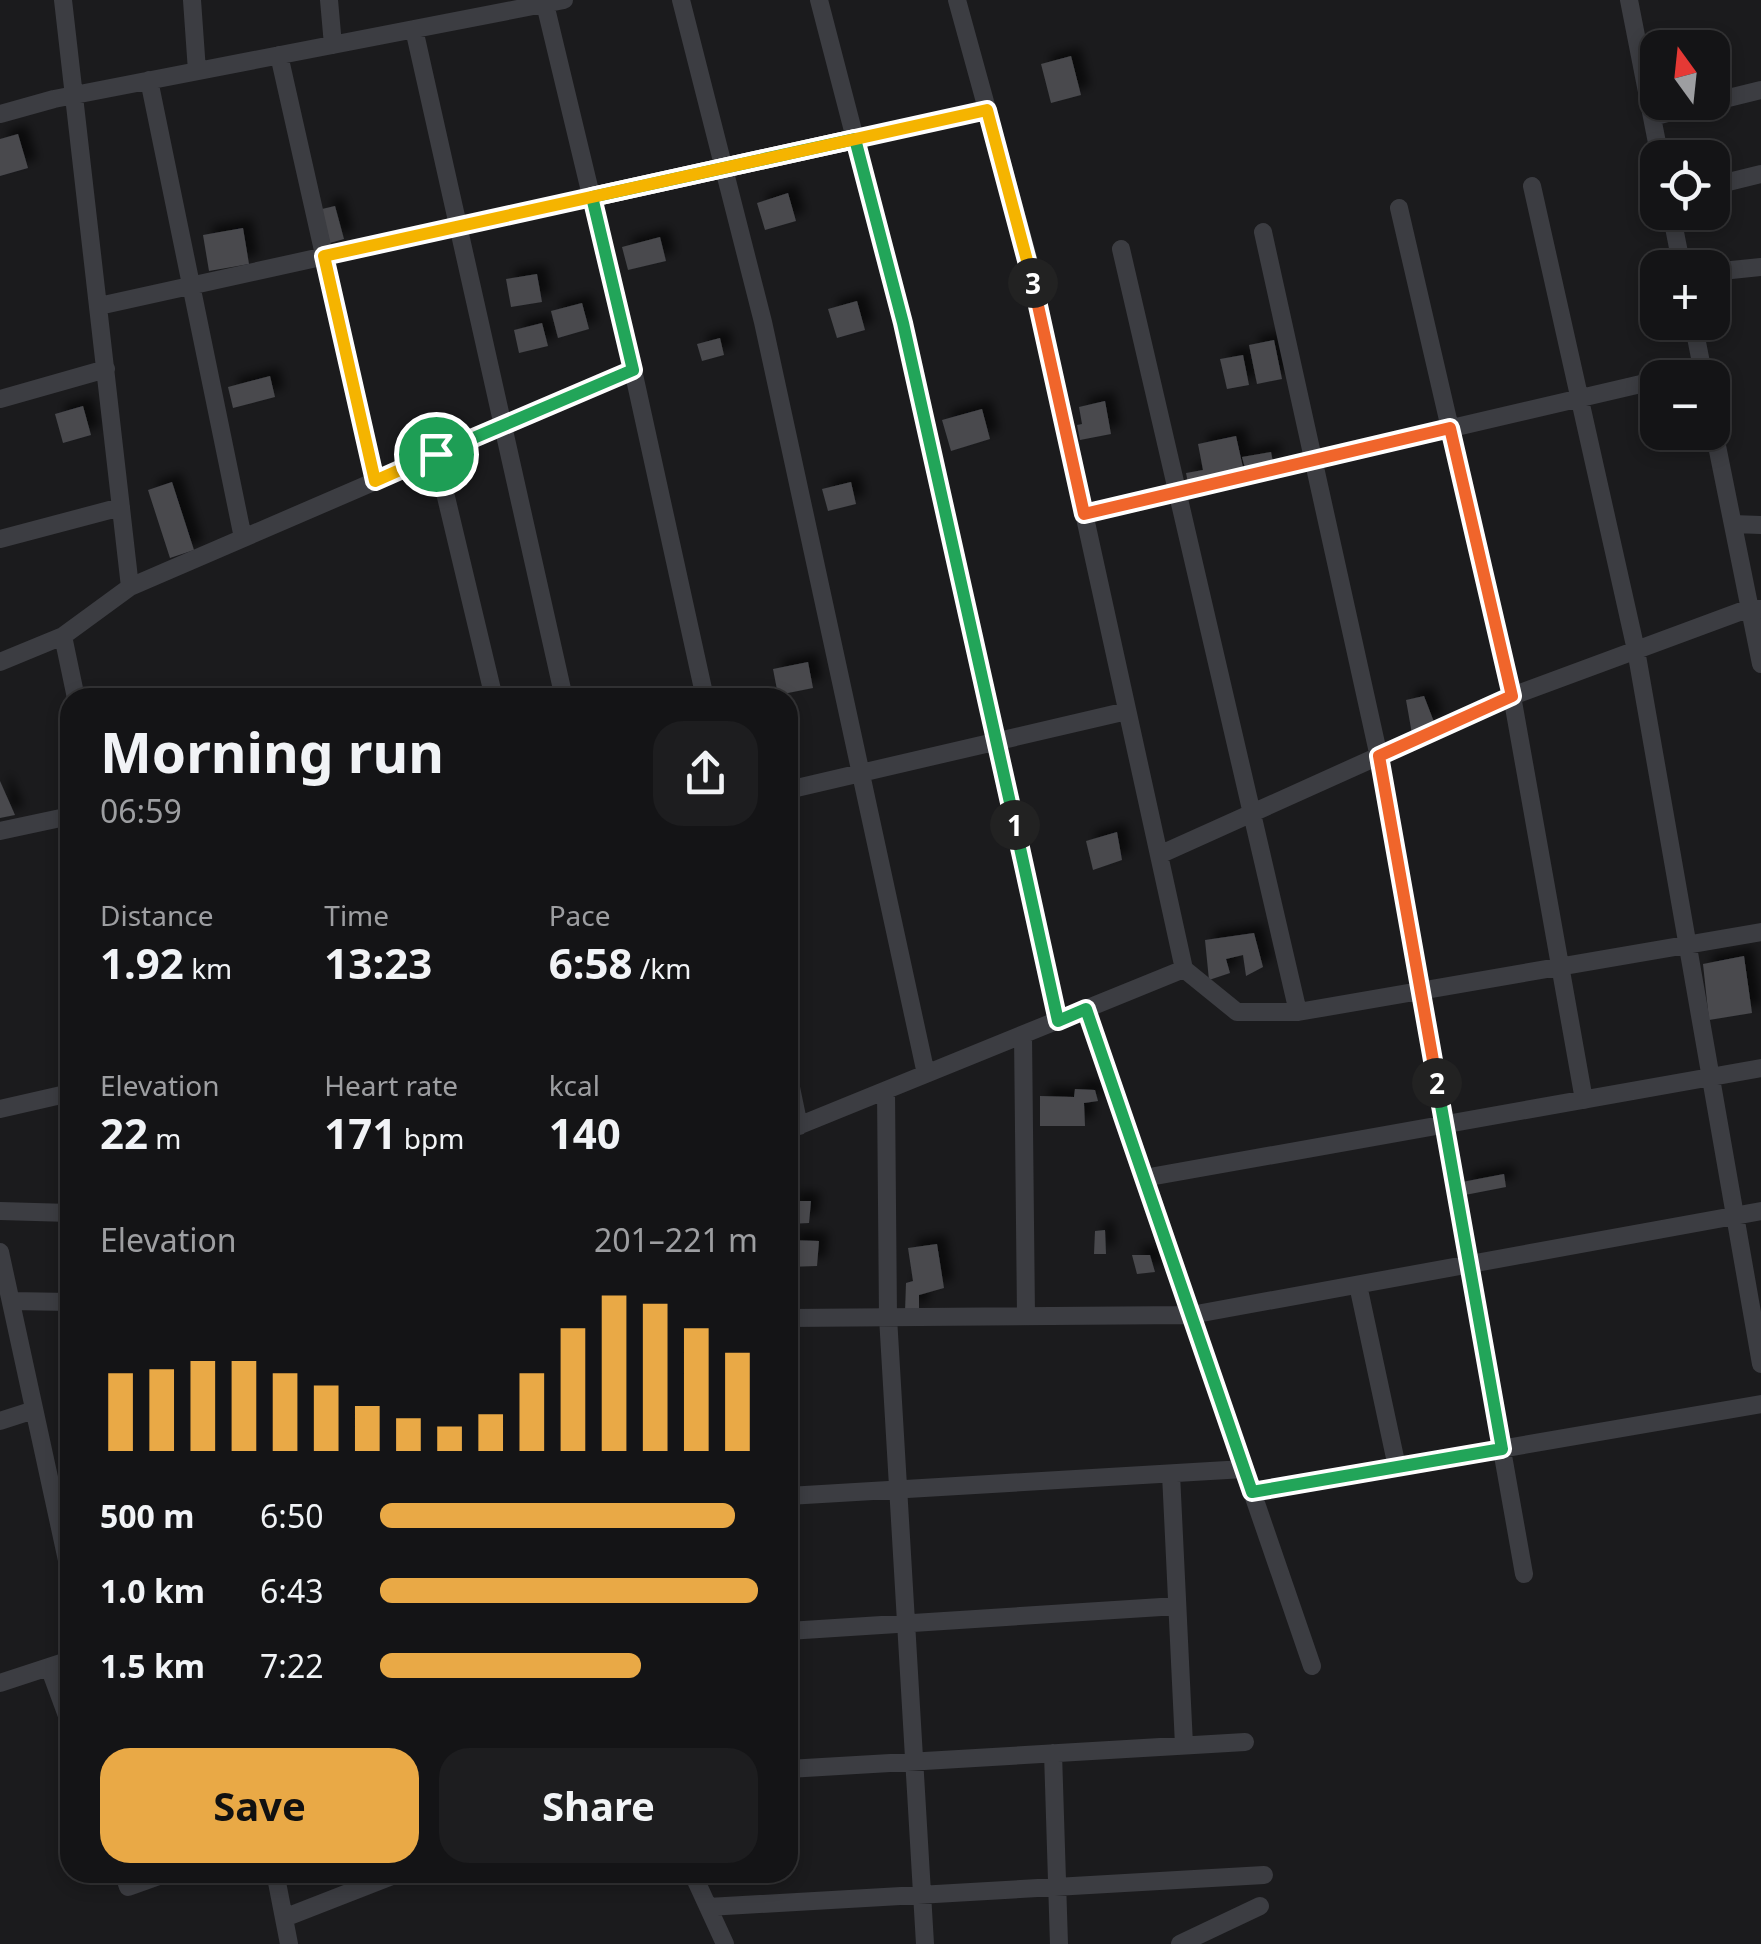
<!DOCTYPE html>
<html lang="en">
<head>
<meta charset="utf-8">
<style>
  body { margin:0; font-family:"Noto Sans",sans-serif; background:#1d1d1f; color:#f1f3f6; height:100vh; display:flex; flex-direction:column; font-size:38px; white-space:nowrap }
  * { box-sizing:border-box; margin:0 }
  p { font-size:32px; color:#9d9ea1 }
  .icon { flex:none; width:55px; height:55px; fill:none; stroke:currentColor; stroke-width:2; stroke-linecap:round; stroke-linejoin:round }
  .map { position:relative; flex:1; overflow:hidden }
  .details { position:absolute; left:60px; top:688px; width:738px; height:1195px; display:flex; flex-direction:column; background:#141416; border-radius:30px; box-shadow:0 5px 15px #0003,0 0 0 2px #333335 }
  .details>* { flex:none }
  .needle { width:65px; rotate:345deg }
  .buttons { position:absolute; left:1640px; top:30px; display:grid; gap:20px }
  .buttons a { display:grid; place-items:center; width:90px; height:90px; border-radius:20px; background:#141416; box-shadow:0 5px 15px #0003,0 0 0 2px #333335; font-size:50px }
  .pin { position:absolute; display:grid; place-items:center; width:85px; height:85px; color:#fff; margin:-42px; border:5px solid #fff; border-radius:50%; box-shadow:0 2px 10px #0007 }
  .km { position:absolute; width:50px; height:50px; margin:-25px; border-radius:50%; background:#222; color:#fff; font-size:28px; line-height:50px; text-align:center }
  .round { display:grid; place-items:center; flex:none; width:105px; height:105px; border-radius:30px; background:#1d1d1f }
  .headline { display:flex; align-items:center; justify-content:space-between; height:170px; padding:0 40px }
  h1 { font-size:55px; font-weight:700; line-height:75px }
  .metrics { display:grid; grid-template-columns:repeat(3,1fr); gap:15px; height:170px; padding:10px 40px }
  .metrics div { display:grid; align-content:center }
  .metrics b { font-size:42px; font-weight:700 }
  .metrics small { font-size:28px; font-weight:400 }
  .metrics p { font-size:28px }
  .chart { height:280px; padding:20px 40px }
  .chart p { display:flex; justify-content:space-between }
  .chart svg { width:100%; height:180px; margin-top:10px; stroke:#e9a946; stroke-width:6 }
  .button { display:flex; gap:20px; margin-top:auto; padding:20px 40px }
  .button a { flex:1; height:115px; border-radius:30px; background:#e9a946; color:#111; font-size:40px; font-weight:700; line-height:115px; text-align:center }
  .button a+a { background:#1d1d1f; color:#f1f3f6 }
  ul { padding:0 40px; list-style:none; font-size:32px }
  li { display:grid; grid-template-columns:160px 120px 1fr; align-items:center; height:75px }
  li i { height:25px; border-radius:12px; background:#e9a946 }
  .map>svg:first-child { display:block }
  .building { fill:#48494d; filter:url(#shadow) }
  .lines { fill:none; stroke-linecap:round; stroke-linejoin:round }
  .street { stroke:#3c3d42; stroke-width:18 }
  .split-1-casing { stroke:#fff; stroke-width:20 }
  .split-2-casing { stroke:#fff; stroke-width:20 }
  .split-3-casing { stroke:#fff; stroke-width:20 }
  .split-4-casing { stroke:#fff; stroke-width:20 }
  .split-1 { stroke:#22a559; stroke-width:12 }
  .split-2 { stroke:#22a559; stroke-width:12 }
  .split-3 { stroke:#f0652b; stroke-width:12 }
  .split-4 { stroke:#f5b400; stroke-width:12 }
</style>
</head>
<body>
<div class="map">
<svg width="1761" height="1944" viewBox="0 0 1761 1944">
  <defs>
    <filter id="shadow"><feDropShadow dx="9" dy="-9" stdDeviation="5" flood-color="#0009"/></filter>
  </defs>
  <rect width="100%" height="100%" fill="#1b1b1d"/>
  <path class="building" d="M1071,56L1081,95L1051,103L1041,64Z
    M18,134L28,168L0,176V139Z
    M788,193L796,221L765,230L757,203Z
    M335,206L344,239L330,243L322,209Z
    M243,228L249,264L209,271L203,235Z
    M660,237L666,261L628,270L622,247Z
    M537,274L542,302L511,307L506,279Z
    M857,301L865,330L837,338L828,309Z
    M582,303L589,329L558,338L551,311Z
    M542,323L548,346L519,353L514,330Z
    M720,338L724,355L702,361L697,344Z
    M1274,340L1282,379L1257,384L1249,345Z
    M1243,355L1249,385L1227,389L1220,359Z
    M270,376L275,397L233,408L228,387Z
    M1105,401L1111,434L1080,440L1077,425L1082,424L1079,407Z
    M83,406L91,435L63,443L55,414Z
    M982,409L990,439L951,451L942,420Z
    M1236,436L1244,472L1188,483L1186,473L1203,470L1198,444Z
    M1271,452L1273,462L1245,468L1242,457Z
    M172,482L194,550L170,558L148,490Z
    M851,482L856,504L828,511L822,489Z
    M808,662L813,688L778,695L773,669Z
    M1424,696L1434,722L1412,734L1406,700Z
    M0,781L15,815L0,818Z
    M1117,832L1122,860L1093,870L1086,841Z
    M1254,933L1263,967L1246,976L1243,955L1226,959L1230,973L1209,980L1205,940Z
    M1744,956L1752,1013L1709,1020L1703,964Z
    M1075,1089L1095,1090L1098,1101L1084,1103L1085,1126H1040V1096L1074,1097Z
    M1504,1174L1506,1187L1465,1195L1462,1182Z
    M788,1201H811L809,1223L788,1224Z
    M1105,1230L1106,1254H1094L1095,1231Z
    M788,1240L819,1241L817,1266L788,1267Z
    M937,1244L944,1288L919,1295V1311L905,1312L906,1283L913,1281L908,1248Z
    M1132,1255H1150L1155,1272L1137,1274Z"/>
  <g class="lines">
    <path class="street" d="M63,0L130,587
      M192,0L197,71
      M329,0L333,45
      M681,0L763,322L926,1074
      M819,0L903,323L1058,1021
      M957,0L1028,258L1184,969L1237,1012H1298L1761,932
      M1629,0L1660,158
      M545,4L633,370L705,698
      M414,29L564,698
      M279,55L375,481
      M149,80L243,538
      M1712,102L1761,90
      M0,114L54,99L564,0
      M1652,117L1710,102
      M1532,186L1636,650L1761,1364
      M1712,186L1761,174
      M1399,208L1512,696L1584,1100
      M1671,212L1682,268
      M1263,232L1379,757L1524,1574
      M1121,249L1298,1012
      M1712,272L1761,267
      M99,306L987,110
      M1693,322L1704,378
      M1668,378L1702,369
      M0,399L106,369
      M1712,421L1761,664
      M436,455L494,698
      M1084,514L1658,380
      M1733,524L1761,525
      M0,539L121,507
      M63,636L76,698
      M0,662L63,636L130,587L633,370
      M788,790L1127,711
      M0,831L70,816
      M1159,855L1512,696L1750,608L1761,609
      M1086,1009L1312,1666
      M1023,1035L1026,1316
      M788,1073L799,1126
      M886,1091L888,1317L925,1944
      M0,1109L70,1093
      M788,1130L1184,969
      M1144,1178L1761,1068
      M0,1211L70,1213
      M0,1252L70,1574
      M1358,1285L1397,1467
      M11,1301L70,1302
      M788,1318L1191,1315L1761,1211
      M0,1421L34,1410
      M1171,1474L1184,1745
      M1252,1492L1761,1404
      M788,1496L1244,1469
      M788,1631L1177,1606
      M49,1667L70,1724
      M0,1683L70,1660
      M1053,1753L1059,1944
      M788,1769L1245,1742
      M123,1872L128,1887L170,1872
      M275,1872L289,1944
      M692,1872L725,1944
      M708,1907L1264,1875
      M284,1918L402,1872
      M1180,1944L1260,1906"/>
  </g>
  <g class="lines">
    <defs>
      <path id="split-1" d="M436,454L633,370L592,197L855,139L903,323L1015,825"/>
      <path id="split-2" d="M1015,825L1058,1021L1086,1009L1252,1492L1502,1449L1437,1083"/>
      <path id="split-3" d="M1033,283L1084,514L1450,428L1512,696L1379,756L1437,1083"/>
      <path id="split-4" d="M436,454L375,481L324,256L987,110L1033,283"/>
    </defs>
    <use href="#split-1" class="split-1-casing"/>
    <use href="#split-2" class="split-2-casing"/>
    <use href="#split-3" class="split-3-casing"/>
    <use href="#split-4" class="split-4-casing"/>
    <use href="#split-1" class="split-1"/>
    <use href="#split-2" class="split-2"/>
    <use href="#split-3" class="split-3"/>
    <use href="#split-4" class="split-4"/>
  </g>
</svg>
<div class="buttons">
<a><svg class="needle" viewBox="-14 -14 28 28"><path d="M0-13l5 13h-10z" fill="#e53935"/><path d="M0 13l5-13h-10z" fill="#9d9ea1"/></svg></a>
<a><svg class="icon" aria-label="locate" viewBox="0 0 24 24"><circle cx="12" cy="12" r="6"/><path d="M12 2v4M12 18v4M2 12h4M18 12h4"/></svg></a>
<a>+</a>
<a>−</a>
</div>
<div class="pin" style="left:436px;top:454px;background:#1e9e55"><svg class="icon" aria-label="arrive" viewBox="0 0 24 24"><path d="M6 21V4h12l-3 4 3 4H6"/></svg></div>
<b class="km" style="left:1015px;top:825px">1</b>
<b class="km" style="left:1437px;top:1083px">2</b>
<b class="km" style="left:1033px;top:283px">3</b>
<section class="details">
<div class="headline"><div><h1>Morning run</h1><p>06:59</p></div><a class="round"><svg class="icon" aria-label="share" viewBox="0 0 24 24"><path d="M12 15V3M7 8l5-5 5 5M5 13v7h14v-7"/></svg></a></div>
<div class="metrics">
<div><p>Distance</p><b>1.92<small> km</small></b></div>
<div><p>Time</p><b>13:23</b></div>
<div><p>Pace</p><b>6:58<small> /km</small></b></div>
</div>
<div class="metrics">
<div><p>Elevation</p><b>22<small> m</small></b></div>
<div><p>Heart rate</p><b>171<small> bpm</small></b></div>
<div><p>kcal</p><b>140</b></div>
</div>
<div class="chart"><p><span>Elevation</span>201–221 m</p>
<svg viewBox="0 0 160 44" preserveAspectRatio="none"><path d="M5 44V25M15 44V24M25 44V22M35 44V22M45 44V25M55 44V28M65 44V33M75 44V36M85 44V38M95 44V35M105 44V25M115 44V14M125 44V6M135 44V8M145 44V14M155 44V20"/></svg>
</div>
<ul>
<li><b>500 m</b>6:50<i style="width:94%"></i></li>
<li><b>1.0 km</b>6:43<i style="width:100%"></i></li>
<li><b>1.5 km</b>7:22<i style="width:69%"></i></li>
</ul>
<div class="button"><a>Save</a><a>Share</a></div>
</section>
</div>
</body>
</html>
